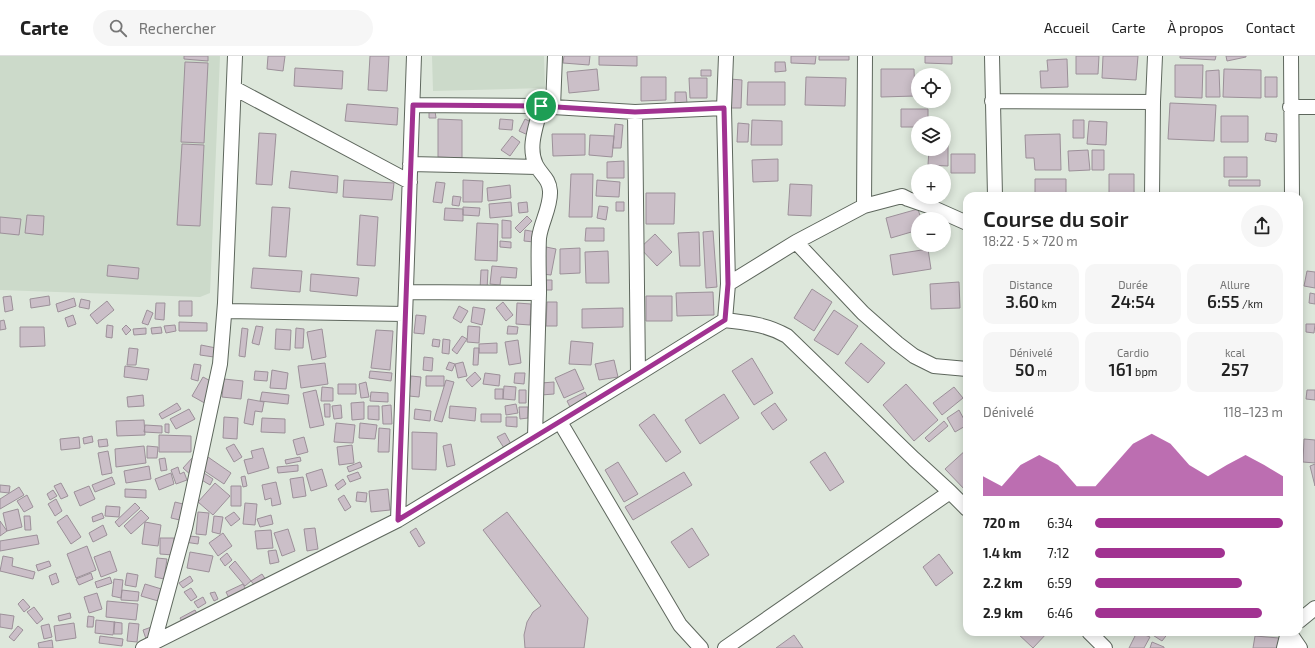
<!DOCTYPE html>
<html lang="fr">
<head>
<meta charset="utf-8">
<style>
  body { margin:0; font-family:"Exo 2",sans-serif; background:#f6f6f6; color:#222; height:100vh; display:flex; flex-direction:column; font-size:15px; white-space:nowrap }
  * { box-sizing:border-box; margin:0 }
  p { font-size:13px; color:#767676 }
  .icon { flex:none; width:22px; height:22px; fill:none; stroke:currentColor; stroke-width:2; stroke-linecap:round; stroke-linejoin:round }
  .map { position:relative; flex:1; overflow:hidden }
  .panel { position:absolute; left:963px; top:136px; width:340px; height:444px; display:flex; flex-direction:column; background:#fff; border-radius:12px; box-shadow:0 2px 10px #0003 }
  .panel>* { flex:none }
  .controls { position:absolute; left:911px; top:12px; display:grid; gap:8px }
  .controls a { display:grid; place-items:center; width:40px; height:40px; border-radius:50%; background:#fff; box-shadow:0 2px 10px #0003; font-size:20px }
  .pin { position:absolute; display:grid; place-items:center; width:34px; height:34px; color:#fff; margin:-17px; border:2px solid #fff; border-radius:50%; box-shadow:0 1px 4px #0007 }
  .round { display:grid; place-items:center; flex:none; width:42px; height:42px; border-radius:21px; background:#f6f6f6 }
  .head { display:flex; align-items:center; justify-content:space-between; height:68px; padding:0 20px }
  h1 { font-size:22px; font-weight:600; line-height:30px }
  .metrics { display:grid; grid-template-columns:repeat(3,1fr); gap:6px; height:68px; padding:4px 20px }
  .metrics div { display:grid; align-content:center; border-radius:10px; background:#f6f6f6; text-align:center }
  .metrics b { font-size:17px; font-weight:600 }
  .metrics small { font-size:11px; font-weight:400 }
  .metrics p { font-size:11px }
  .chart { height:112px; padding:8px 20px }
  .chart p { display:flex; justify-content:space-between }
  .chart svg { width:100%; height:72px; margin-top:4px; fill:#a13291; opacity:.7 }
  ul { padding:0 20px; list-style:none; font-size:13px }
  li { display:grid; grid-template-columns:64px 48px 1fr; align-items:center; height:30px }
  li i { height:10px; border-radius:5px; background:#a13291 }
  header { display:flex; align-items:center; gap:24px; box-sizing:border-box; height:56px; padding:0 20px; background:#fff; border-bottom:1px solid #e0e0e0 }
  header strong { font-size:19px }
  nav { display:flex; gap:22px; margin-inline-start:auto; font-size:14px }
  .search { width:280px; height:36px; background:#f6f6f6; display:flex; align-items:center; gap:10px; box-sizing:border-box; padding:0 14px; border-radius:22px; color:#767676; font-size:15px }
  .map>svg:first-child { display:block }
  .built { fill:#ccdaca }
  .building { fill:#cbbfc8; stroke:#9c9099 }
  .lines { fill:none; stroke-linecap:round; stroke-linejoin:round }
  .minor-casing { stroke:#5e675d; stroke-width:16 }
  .minor { stroke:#fff; stroke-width:14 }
  .route-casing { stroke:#fff; stroke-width:8 }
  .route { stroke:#a13291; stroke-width:5 }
</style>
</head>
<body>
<header>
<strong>Carte</strong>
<div class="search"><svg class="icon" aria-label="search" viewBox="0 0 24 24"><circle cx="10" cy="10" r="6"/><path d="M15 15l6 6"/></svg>Rechercher</div>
<nav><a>Accueil</a><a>Carte</a><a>À propos</a><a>Contact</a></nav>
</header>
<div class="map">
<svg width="1315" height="592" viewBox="0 0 1315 592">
  <rect width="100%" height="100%" fill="#dde7db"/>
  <path class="built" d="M0,0H220L210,237L200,241L0,234Z
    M432,0H544L545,32L433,35Z"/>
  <path class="building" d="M184,0H208V5L184,3Z
    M268,0H285L283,15L267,13Z
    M370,0H389L387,35L368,34Z
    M564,0H590L589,9L563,7Z
    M599,0H637V10L599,9Z
    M791,0H816L815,8L791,7Z
    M819,0H849V4H819Z
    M925,0H952V8L925,7Z
    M1076,0H1099L1098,18H1076Z
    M1103,0H1138L1136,24L1102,22Z
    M1180,0H1216L1215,4L1180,2Z
    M1226,0H1246V1L1227,5Z
    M1067,3L1068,31L1041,32L1040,15H1048L1047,4Z
    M185,6L208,7L204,87L181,86Z
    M775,6H785L786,15L775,16Z
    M1175,9H1203L1202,42L1175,41Z
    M295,12L343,15L342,33L294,30Z
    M597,13L599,34L569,37L567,16Z
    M881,13H914L915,40L881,41Z
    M1224,13L1261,14V42L1223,41Z
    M701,14H711V20H701Z
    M1219,14L1220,41H1206V15Z
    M641,21H666V44L641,45Z
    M806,21L846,22L845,50L805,49Z
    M1265,21H1277V41H1265Z
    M689,22H707V42H690Z
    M730,23L742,24L741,52H728Z
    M748,26H785V49H747Z
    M675,36H686L687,47H675Z
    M1170,47L1216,49L1214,85L1168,83Z
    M347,48L398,52L397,69L345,65Z
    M901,53H928V67H918V71H901Z
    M429,55H435L436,62H429Z
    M1221,60H1248V86H1221Z
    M438,63L462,64V102L438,101Z
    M500,63L513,64L512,74L499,73Z
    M525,63L533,67L528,79L519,75Z
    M752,64L782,65V89H751Z
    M1073,64H1084V82H1073Z
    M1089,65L1107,66L1106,89L1087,88Z
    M738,67L749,68L748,86H737Z
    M615,68L623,69L621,92H613Z
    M259,77L276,78L272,129L256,128Z
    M1266,77L1277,78L1276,86L1265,84Z
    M552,78H585V99L553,100Z
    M1060,78L1061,114H1035L1034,102H1026L1025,79Z
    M590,79L614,80L612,101L589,99Z
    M512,80L520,86L510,100L501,94Z
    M944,87H948V110L928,109L929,93H944Z
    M182,88L204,89L200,170L177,169Z
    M1088,94L1090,114L1069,115L1068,95Z
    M1092,94H1104V114H1092Z
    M951,98H975V117H951Z
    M1224,101H1247V121H1224Z
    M778,103V125L753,126L752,104Z
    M624,105V122H607V106Z
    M291,115L338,120L337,137L289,132Z
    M571,118H593L592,161H569Z
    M1109,118H1134V140H1109Z
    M1035,123H1066V140H1035Z
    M344,124L394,127L392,144L343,141Z
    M463,124L483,125L482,146H463Z
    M597,124L620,126L619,141L596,140Z
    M1229,124H1260V130H1229Z
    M436,126L445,127L442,147L433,146Z
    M790,128L812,129L811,160L788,159Z
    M510,129L511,142L488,145L487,132Z
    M646,137H675L674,168H646Z
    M453,140L461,141L459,150L452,149Z
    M511,146L512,160L490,162L489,148Z
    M527,146L528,156L519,157L518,147Z
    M616,146H624V155H616Z
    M599,150L608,151L606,164L597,162Z
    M272,151L290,152L286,201L269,200Z
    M463,151L480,152L479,160L463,159Z
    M445,152L463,153V165L444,164Z
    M918,153L921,163H918V174L891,182L886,162Z
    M27,159L44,160L43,179L25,177Z
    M360,159L378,161L375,210L357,209Z
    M527,160L532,165L520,177L515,172Z
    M0,161L21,163L19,179L0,177Z
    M502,164L511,165V182H502Z
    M477,167L498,168L497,205L475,204Z
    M586,172H604V185H585Z
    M525,174L536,176L534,186L524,185Z
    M713,175L717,231L706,232L703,176Z
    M699,176L700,210H680L678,177Z
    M655,178L672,196L657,210L640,192Z
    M500,185L511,186V192L500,191Z
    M546,191L556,193L551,219L542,218Z
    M580,192V217L560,218V193Z
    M928,193L931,213L893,219L890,199Z
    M608,195L609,227H586L585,196Z
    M108,209L139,212L138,223L107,220Z
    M492,210L517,212L516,222L501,221L500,229L490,228Z
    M253,212L302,215L300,236L251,232Z
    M481,214H488L487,234L480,233Z
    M1307,215L1315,216V232L1304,230Z
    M311,218L359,222L357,240L310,235Z
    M546,224H552V234H546Z
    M959,226L960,252L931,253L930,228Z
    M812,233L832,246L814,275L794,262Z
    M713,236L714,259L677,260L676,237Z
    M1310,237L1315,238V248L1309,247Z
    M11,240L13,254L5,256L3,241Z
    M49,240L50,249L31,252L30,243Z
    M646,240H672V265H646Z
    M74,242L76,250L58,256L56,248Z
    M81,243L90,245L89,253L79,251Z
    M107,245L114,254L97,268L90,259Z
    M179,245H192V260H179Z
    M503,246L513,259L506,265L496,252Z
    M547,246H557V270H546Z
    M156,247H165L164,264L155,263Z
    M517,247L531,248L530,269L516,268Z
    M459,250L468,255L461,267L453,262Z
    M473,251L485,253L482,269L471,266Z
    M623,252V271L582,272V253Z
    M147,254L153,257L148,269L142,267Z
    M834,254L858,270L838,299L814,284Z
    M73,259L76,268L68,271L65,262Z
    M416,259L426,260L424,278L414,277Z
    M4,264L6,273L0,274V265Z
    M179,266L207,267V275H179Z
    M1306,268H1315L1314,277L1306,276Z
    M107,269L113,270L112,282L106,281Z
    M126,269L131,274L126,279L122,273Z
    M175,269L176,275L166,277L164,270Z
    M256,270L263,271L259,289L252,287Z
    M468,270L480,271L479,287L467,286Z
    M508,270L518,271L517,278H507Z
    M20,271H44L45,290L20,291Z
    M161,271L162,277L152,278L151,272Z
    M146,272V278L134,279L133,273Z
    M242,272L248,273L245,301L239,300Z
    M296,272L304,273L303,292H295Z
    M276,273L291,274L290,294L275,293Z
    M322,273L326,301L312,304L307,276Z
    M376,274L393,275L390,314L371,312Z
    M462,280L467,283L457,298L452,294Z
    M433,283L440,284L439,291L432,290Z
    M443,283L450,284L449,298L442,297Z
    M518,284L521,307L509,309L505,286Z
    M571,285L593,287L591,309L569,308Z
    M497,287V297H479V288Z
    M861,287L885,307L868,327L845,307Z
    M201,289L216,292L214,301L200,299Z
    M129,292L138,293L136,309H127Z
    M474,292H479L478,309H473Z
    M424,301L433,302L432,315L423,314Z
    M752,302L773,337L754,349L732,315Z
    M614,304L618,321L599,324L595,308Z
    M449,306L455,308L452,315L446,313Z
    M463,306L467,320L458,322L455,308Z
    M325,307L328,328L301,332L298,310Z
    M194,308L201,309L198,325L191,323Z
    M125,310L149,313L147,324L124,321Z
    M575,313L584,333L564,342L555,322Z
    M272,314L288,317L286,333L270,332Z
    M255,315L268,316L267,325L254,324Z
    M370,315L392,317L391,325L369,322Z
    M475,316L481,323L472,331L466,324Z
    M485,317L500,319L499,330L483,328Z
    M515,317H525L524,328L514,327Z
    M411,320L421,321L419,341L409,340Z
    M426,320H444V330H426Z
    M203,321L220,330L210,350L192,340Z
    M224,323L243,325L241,343L222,341Z
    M446,324L454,326L442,366L434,364Z
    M366,326L369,341L361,342L359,328Z
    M554,326V338L541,339V327Z
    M338,328H356V338H338Z
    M906,328L938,364L914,385L883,349Z
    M504,330L516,331L515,344L503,343Z
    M322,331L333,332V345H321Z
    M954,331L963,342L942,359L933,347Z
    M495,333H503V343H495Z
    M316,334L324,369L310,372L303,337Z
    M519,334H526V347H519Z
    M1307,334H1315V344L1306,343Z
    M262,336L289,339L288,348L260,345Z
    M371,336L388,337V346L370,345Z
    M585,336L588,342L570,351L567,345Z
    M724,338L739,362L700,388L685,364Z
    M143,339L144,350L128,351L127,341Z
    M248,343L264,346L262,356L255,355L253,369L244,367Z
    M364,346V363L352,364L351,347Z
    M177,347L181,353L162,363L159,358Z
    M775,347L787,364L773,374L761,357Z
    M324,348H330V361H325Z
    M516,348L518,357L506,359L505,350Z
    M341,349L342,362L334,363L332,350Z
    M391,349L392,368H383L382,350Z
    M368,350H379V364L368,363Z
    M450,350L476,352L475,365L449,362Z
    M519,351H528V362L520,363Z
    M189,353L195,363L176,373L170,363Z
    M415,353L431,355L430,365L414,363Z
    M959,354L967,369L955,376L947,362Z
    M481,358H501V366H481Z
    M654,358L681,396L666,406L639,369Z
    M224,361L238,362L237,383L223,382Z
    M506,361H517V371L506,370Z
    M262,362L285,363V377L261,376Z
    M144,364L145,379L117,380L116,365Z
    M944,365L948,370L929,386L925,382Z
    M336,367L355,369L353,387L334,386Z
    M360,367L377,369L375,383L359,382Z
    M165,368H169V377L165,376Z
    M145,369L162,370V377L144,376Z
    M379,372L390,373L389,396H378Z
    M412,376L437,377L436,414L412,413Z
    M505,377L511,388L504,392L497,381Z
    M159,379L191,380V396H159Z
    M92,380L93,386L84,388L83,382Z
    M79,381L80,392L61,394L60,383Z
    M304,381L308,396L297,399L293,384Z
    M107,383L108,390L99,391L98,384Z
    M1304,383L1315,384V407L1303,406Z
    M234,388L242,401L234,406L226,392Z
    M451,388L455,409L447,411L443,390Z
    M352,389L354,407L339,409L337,391Z
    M144,390L146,407L116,411L115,393Z
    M147,390L158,391L157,402H147Z
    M263,392L269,412L248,418L244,404L253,402L251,395Z
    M967,393V436L945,413Z
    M108,395L112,417L102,419L98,397Z
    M825,396L844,426L830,435L810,406Z
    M193,401L192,420L183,412Z
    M208,401L231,417L224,428L200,412Z
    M300,401L301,405L286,408L285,404Z
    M165,402L167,414L161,415L159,403Z
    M360,406L362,411L349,416L347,411Z
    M618,406L638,438L624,446L605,414Z
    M1315,408V430L1310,410Z
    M298,409V415L278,417L277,411Z
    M149,410L151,423L126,427L124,415Z
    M178,411L180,418L184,416L187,424L176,428L171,414Z
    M322,413L327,430L311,435L306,418Z
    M358,416L361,422L350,426L347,420Z
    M684,416L692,429L633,464L625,451Z
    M171,417L174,428L159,434L155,423Z
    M204,417L213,423L210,429L200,423Z
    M245,420L247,430L243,431L241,421Z
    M112,421L115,428L95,436L92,429Z
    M303,421L306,440L293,442L290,423Z
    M343,423L346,428L338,434L335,429Z
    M276,426L281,448L272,450L271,442L265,444L262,429Z
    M61,427L68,440L61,443L54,430Z
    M215,427L230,440L213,459L198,446Z
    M0,429L10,430L9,437L0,436Z
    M89,430L95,443L80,450L74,436Z
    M231,430H241V450H231Z
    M19,431L24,439L0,453V443Z
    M125,433L146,434V442L125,441Z
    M388,433L390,454L371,456L369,435Z
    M53,434L57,440L50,444L47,438Z
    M357,436L367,437L366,446L356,445Z
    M27,439L33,451L24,456L17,445Z
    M344,439L351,451L345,455L338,443Z
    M56,443L62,455L55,460L48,448Z
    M175,446L183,448L180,464L171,462Z
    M135,447L140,452L119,471L115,466Z
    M245,447L257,448L255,469L243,468Z
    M106,450L120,451L119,461L105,460Z
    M18,453L22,471L7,475L3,457Z
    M141,454L149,462L131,478L124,470Z
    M198,456L209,457L206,479L196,478Z
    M234,456L240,463L231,470L225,462Z
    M507,456L588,562L584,592H525L524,579L527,566L533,556L541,550L483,474Z
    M102,457L104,462L93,466L92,461Z
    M67,459L81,481L71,488L57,466Z
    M271,459L273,468L260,471L257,463Z
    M24,460H30L31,474H25Z
    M214,460L223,461L220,478L212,476Z
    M0,465L7,475L0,480Z
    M145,466L161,469L158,490L142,488Z
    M103,469L107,479L93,486L89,477Z
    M315,472L318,493L307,495L304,473Z
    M416,472L425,487L419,491L410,476Z
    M692,472L709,499L689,512L671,486Z
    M288,473L295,495L282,500L274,477Z
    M271,474L273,492L257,493L255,475Z
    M223,477L232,490L218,500L209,487Z
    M37,479L39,488L0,495V485Z
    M179,479L199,481L198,488L178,485Z
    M160,482H174L173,499L160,498Z
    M87,490L96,514L76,522L67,498Z
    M276,494L279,506L270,508L268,495Z
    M110,495L117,515L101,521L94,501Z
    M190,496L213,500L209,516L187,512Z
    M227,497L232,504L225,510L220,503Z
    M939,498L953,517L936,530L923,511Z
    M3,500L13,502L12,510L35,516L33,523L0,515Z
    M157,502L167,503L164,523L155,521Z
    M49,505L51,510L38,515L36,509Z
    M235,505L251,525L245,530L229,511Z
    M56,517L59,526L52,529L49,520Z
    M91,517L93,523L79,529L76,523Z
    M127,517L138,519L136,531L125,529Z
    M262,518L266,524L256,531L251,525Z
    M190,520L193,525L183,532L179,527Z
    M110,521L112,527L97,532L95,526Z
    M114,523L123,524L121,542L112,540Z
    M145,528L168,535L165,547L141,540Z
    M243,528L247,536L230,544L226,536Z
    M191,532L197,541L191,545L184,536Z
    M122,534L139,536L138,545L121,544Z
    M215,536L218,543L214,545L210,537Z
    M97,537L102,553L89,557L84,541Z
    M203,541L206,547L198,552L194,546Z
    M23,543L30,551L24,556L18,548Z
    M107,545L138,548L136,564L106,561Z
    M34,551L43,563L37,568L27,556Z
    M195,554L199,561L184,569L180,562Z
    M70,557L71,562L59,565L58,560Z
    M0,558L14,560L12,573L0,571Z
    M88,560L94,561L93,571H87Z
    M96,564L115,566L113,579L95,577Z
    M114,566L122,567V578H114Z
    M74,567L76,582L56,585L54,570Z
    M129,567L139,568L137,586L127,585Z
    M49,568L52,581L44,583L41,570Z
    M157,569L160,578L146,583L143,574Z
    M18,570L23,574L14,585L9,581Z
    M1016,576H1048L1033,592Z
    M1137,576L1150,581L1144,592H1129Z
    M1148,576H1169L1162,585Z
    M794,579L803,592H776Z
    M100,580L123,583L122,590L99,587Z
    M1255,580L1279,582L1278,592H1253Z
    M52,584L53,592H39L38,587Z
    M1152,586L1164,591V592H1150Z"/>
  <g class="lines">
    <defs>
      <path id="minor" d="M555,0L553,51L635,56
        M992,0L995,140
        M1291,0L1292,140
        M234,32L410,126
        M992,45L1153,46
        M413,49L541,50L553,51
        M1290,51H1315
        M410,108L537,111
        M1152,140L1153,46L1155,0
        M864,150L902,140L908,143L931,151L967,167
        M796,186L864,150L865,0
        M728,228L796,186L863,257L897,287L914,300L934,310L967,313
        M406,236L539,237L535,381
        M539,237C539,219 538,200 539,182C541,166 551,151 550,135C549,122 541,119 536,109C527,90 537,69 541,50
        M225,255L405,258
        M725,264L728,228L724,52L726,0
        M638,318L635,56L724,52
        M560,366L680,569L701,592
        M398,464L414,0
        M1299,565L1315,552
        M1089,576L1105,592
        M1289,576L1300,592
        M154,586L185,472L220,308L225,247L235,0
        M143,592L398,464L638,318L725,264C748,267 766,268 787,280L914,403L950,436L967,453
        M725,592L950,436
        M1284,592L1288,576"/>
    </defs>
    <use href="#minor" class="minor-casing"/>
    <use href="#minor" class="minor"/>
  </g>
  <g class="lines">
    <defs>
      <path id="route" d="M413,49L541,50L635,56L724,52L728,228L725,264L638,318L398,464Z"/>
    </defs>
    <use href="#route" class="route-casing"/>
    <use href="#route" class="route"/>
  </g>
</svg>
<div class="controls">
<a><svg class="icon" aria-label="locate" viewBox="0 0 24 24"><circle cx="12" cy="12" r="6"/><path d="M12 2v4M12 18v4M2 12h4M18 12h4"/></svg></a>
<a><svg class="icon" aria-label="layers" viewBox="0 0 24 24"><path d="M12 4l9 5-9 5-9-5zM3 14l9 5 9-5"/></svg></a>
<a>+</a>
<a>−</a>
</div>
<div class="pin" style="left:541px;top:50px;background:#1e9e55"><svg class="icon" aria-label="arrive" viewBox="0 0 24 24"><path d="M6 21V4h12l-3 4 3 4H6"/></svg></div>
<section class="panel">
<div class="head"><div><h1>Course du soir</h1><p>18:22 · 5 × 720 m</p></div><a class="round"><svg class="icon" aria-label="share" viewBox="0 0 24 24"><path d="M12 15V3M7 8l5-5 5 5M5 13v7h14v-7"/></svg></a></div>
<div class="metrics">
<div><p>Distance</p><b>3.60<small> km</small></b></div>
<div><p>Durée</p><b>24:54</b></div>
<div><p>Allure</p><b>6:55<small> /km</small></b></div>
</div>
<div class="metrics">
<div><p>Dénivelé</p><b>50<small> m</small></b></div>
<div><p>Cardio</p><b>161<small> bpm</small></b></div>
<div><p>kcal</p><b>257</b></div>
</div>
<div class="chart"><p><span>Dénivelé</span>118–123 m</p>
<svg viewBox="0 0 160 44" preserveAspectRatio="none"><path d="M0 44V32L10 38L20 25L30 19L40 25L50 38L60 38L70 25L80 12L90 6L100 12L110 25L120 32L130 25L140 19L150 25L160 32V44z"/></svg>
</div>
<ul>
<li><b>720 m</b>6:34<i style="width:100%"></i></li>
<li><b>1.4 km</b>7:12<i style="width:69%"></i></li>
<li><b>2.2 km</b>6:59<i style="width:78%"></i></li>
<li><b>2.9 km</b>6:46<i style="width:89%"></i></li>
</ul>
</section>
</div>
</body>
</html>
